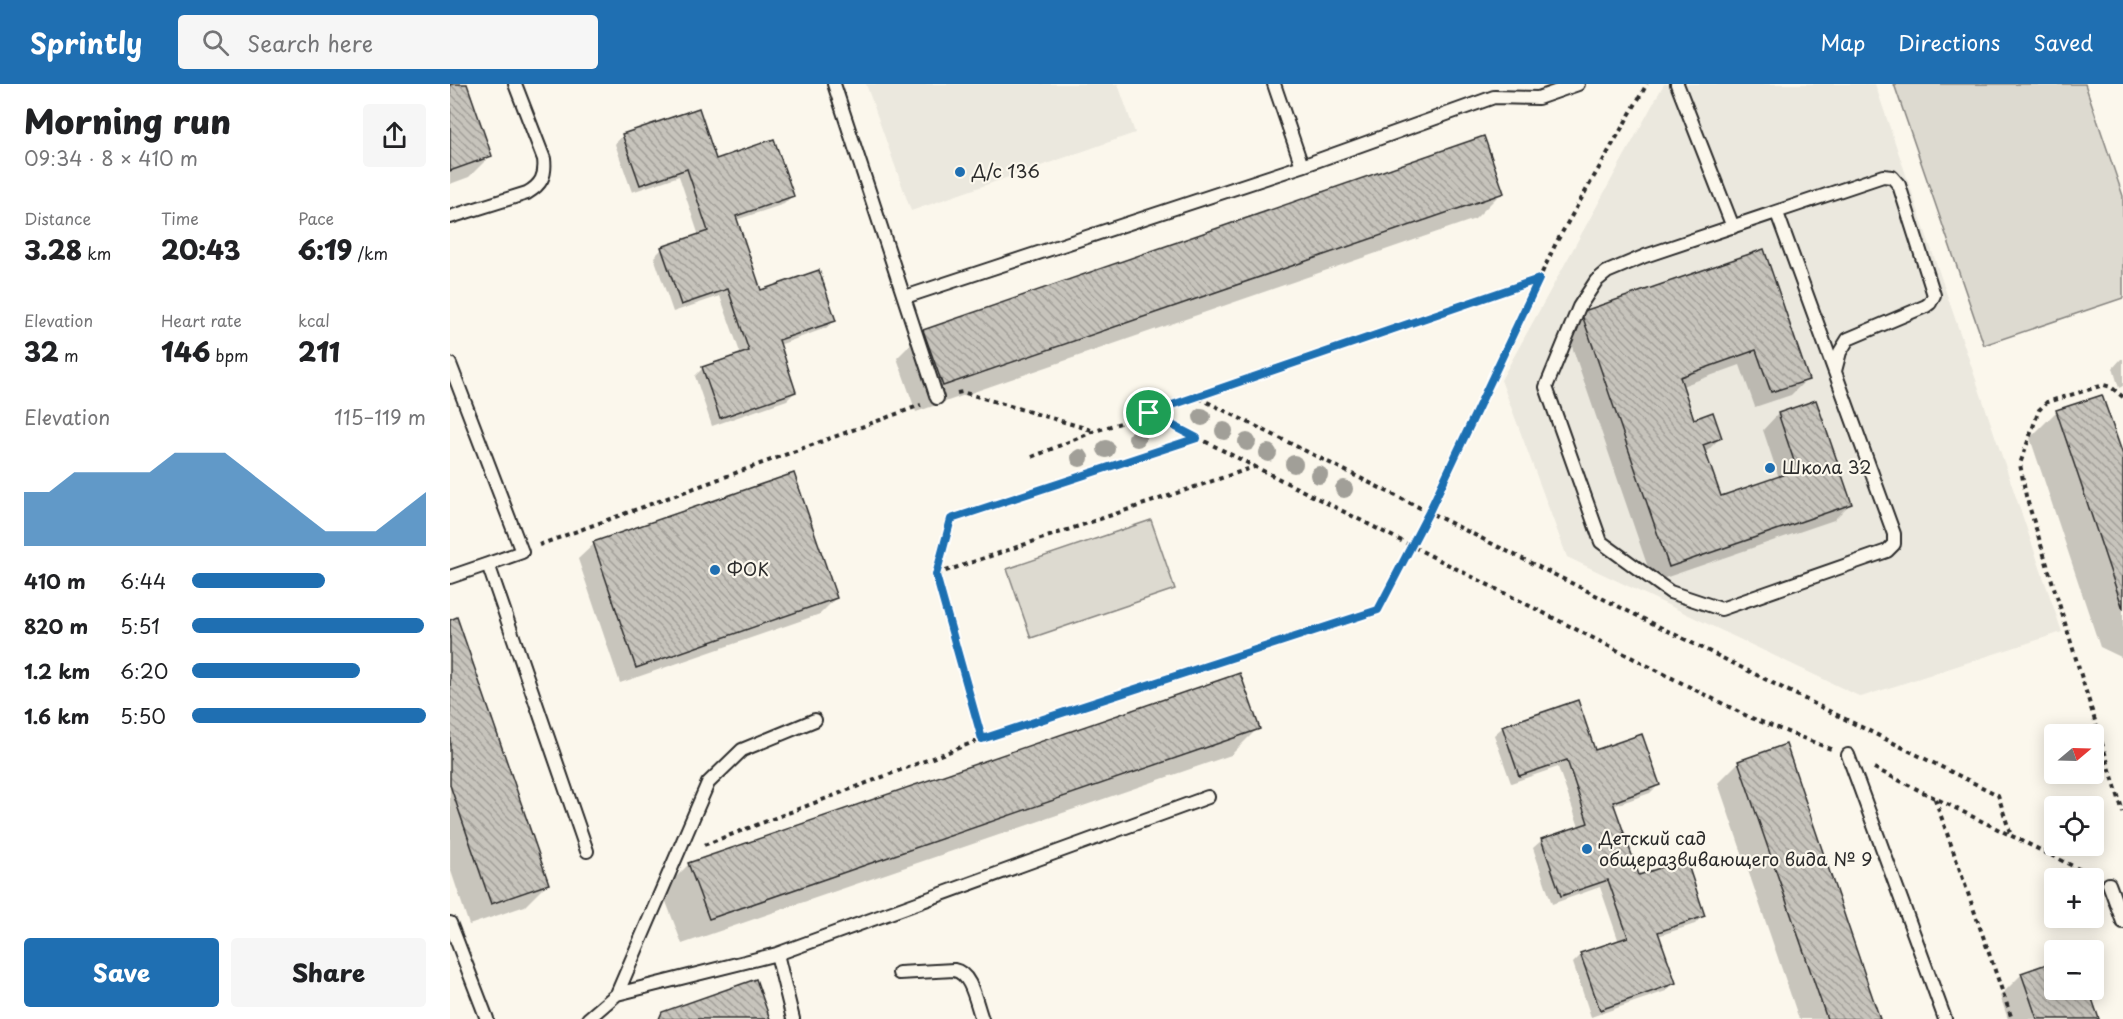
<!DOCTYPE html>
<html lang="en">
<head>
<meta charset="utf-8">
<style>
  body { margin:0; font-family:"Playpen Sans",sans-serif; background:#f6f6f6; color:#202124; height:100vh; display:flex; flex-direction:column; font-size:22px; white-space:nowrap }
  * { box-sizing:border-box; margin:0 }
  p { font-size:20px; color:#757577 }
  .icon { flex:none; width:33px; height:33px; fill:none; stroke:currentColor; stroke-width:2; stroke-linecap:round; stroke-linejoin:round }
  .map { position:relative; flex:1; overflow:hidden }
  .drawer { display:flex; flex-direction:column; background:#fff; width:450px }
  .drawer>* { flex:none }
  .needle { width:39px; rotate:71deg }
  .tools { position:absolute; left:1594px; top:640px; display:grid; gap:12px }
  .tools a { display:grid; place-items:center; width:60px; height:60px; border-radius:6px; background:#fff; box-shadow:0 3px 15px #0003; font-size:30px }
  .pin { position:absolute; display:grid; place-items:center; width:51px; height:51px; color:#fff; margin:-26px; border:3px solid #fff; border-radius:50%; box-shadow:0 2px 6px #0007 }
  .round { display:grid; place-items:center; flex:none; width:63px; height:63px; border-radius:6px; background:#f6f6f6 }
  .overview { display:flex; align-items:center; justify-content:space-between; height:102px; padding:0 24px }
  h1 { font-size:33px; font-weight:800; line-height:45px }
  .stats { display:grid; grid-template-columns:repeat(3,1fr); gap:9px; height:102px; padding:6px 24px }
  .stats div { display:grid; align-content:center }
  .stats b { font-size:26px; font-weight:800 }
  .stats small { font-size:16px; font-weight:400 }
  .stats p { font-size:16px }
  .chart { height:168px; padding:12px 24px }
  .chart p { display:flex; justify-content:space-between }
  .chart svg { width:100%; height:108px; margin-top:6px; fill:#1f6fb2; opacity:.7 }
  .action { display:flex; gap:12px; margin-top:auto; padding:12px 24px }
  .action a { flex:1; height:69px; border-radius:6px; background:#1f6fb2; color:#fff; font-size:24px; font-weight:800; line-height:69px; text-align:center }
  .action a+a { background:#f6f6f6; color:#202124 }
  ul { padding:0 24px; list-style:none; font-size:20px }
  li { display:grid; grid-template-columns:96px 72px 1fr; align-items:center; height:45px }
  li i { height:15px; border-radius:8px; background:#1f6fb2 }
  header { display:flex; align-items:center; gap:36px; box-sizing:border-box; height:84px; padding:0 30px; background:#1f6fb2; color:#fff }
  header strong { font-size:28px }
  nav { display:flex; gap:33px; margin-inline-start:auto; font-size:21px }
  .search { width:420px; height:54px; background:#f6f6f6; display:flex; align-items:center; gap:15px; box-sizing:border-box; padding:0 21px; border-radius:6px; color:#757577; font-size:22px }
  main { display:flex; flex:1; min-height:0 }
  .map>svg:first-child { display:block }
  .built { fill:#ebe8de }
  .garden { fill:#dddad0; stroke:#84827e; stroke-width:1.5 }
  .shadow { fill:#0003 }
  .building { fill:url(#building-back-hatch); stroke:#2b2b2b; stroke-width:1.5 }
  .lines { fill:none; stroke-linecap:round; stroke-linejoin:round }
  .service-casing { stroke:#2b2b2b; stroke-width:16 }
  .path { stroke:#2b2b2b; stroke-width:4; stroke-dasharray:4.5 4.5; stroke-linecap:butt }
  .service { stroke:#fbf7ec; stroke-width:12 }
  .tree { fill:#a19f98 }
  .route-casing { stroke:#fff; stroke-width:12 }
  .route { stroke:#1f6fb2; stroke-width:8 }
  .poi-dot { fill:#1f6fb2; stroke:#fbf7ec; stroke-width:2 }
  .labels { text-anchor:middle; stroke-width:4.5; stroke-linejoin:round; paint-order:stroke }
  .poi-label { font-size:18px; fill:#2b2b2b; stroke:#fbf7ec; text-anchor:start }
</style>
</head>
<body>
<header>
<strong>Sprintly</strong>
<div class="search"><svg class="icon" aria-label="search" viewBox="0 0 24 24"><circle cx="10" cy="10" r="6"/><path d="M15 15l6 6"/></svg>Search here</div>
<nav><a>Map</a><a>Directions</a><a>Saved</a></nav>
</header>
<main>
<section class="drawer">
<div class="overview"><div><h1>Morning run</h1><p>09:34 · 8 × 410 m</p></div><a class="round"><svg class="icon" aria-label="share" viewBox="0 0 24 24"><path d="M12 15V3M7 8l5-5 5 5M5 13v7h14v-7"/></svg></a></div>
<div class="stats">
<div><p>Distance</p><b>3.28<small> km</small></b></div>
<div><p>Time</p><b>20:43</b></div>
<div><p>Pace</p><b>6:19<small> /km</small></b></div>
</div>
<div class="stats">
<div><p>Elevation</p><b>32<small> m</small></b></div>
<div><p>Heart rate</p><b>146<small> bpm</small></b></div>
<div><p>kcal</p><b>211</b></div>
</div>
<div class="chart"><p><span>Elevation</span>115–119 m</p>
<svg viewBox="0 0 160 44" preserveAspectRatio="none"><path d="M0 44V22L10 22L20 14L30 14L40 14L50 14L60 6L70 6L80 6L90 14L100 22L110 30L120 38L130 38L140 38L150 30L160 22V44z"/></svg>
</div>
<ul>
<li><b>410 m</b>6:44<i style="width:57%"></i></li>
<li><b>820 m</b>5:51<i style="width:99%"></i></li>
<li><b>1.2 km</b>6:20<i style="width:72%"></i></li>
<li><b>1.6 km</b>5:50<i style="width:100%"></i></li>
</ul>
<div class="action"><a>Save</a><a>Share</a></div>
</section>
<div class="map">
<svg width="1673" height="935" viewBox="0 0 1673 935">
  <defs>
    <pattern id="building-back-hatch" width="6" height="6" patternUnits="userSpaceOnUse" patternTransform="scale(1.5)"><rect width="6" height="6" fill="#c7c4bc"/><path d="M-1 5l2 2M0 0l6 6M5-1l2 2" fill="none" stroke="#a29f99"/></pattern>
  </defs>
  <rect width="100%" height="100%" fill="#fbf7ec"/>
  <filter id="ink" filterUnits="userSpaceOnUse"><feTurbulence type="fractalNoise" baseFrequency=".0167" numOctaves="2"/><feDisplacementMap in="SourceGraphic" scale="12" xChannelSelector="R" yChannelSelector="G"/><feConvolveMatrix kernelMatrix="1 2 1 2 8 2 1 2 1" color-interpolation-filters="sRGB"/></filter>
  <g filter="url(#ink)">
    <path class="built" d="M416,0H668L685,49L461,127Z
      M1214,0H1425L1612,548L1411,613L1117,473L1051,296Z"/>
    <path class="garden" d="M1444,0H1635L1673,112V214L1534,261Z
      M701,436L725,505L581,554L557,485Z"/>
    <path class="shadow" d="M0,0H16L40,72L19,93L0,100Z
      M173,51L265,76L342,112L334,120L286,136L310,208L385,236L376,244L329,261L345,308L337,316L262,342L245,292L253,284L291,271L270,212L223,228L204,173L212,165L249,152L229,92L182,108L165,60Z
      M1052,108L1025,135L466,328L447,274L474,247Z
      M1313,167L1357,295L1341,311L1305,323L1290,281L1232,302L1244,337L1270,354L1255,369L1270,414L1329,394L1313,346L1328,330L1400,420L1384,436L1203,498L1116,245L1132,229Z
      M1671,275H1673V302L1669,304L1663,284Z
      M1607,327L1673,376V574L1650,563L1580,354Z
      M144,460L386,514L370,530L170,599L128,475Z
      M0,537L97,800L75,822L19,841L0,784Z
      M1053,643L1144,668L1208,701L1200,709L1163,722L1188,793L1253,831L1245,840L1208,852L1224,899L1216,907L1141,933L1123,879L1131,871L1169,858L1150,803L1102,820L1083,764L1092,756L1129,743L1108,683L1061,699L1044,651Z
      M808,644L781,671L232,860L212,807L239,780Z
      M1289,678L1429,935H1349L1268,699Z
      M1605,879V906H1638L1648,935H1558L1550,912L1572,890Z"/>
    <path class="building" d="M0,0H17L42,72L0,87Z
      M249,24L266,75L324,55L344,112L286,132L311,206L369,186L386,237L329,256L346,308L270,334L252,283L299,267L278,205L231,221L211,163L258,147L237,85L190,101L172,50Z
      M1034,52L1054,109L493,302L473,246Z
      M1314,165L1359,296L1321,308L1306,266L1230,293L1244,335L1263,328L1272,354L1253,361L1271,412L1347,386L1328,329L1366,316L1402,420L1219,483L1131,228Z
      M1652,311L1673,371V525L1606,326Z
      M344,389L387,514L186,584L143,458Z
      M7,533L99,800L41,820L0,701V536Z
      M790,589L810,645L259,835L238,779Z
      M1128,616L1145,666L1192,650L1210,701L1163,718L1189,791L1236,775L1255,832L1208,848L1226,899L1150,926L1130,869L1178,853L1158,796L1111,812L1091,755L1138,739L1117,676L1069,692L1052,642Z
      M1336,660L1430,935H1377L1288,677Z
      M1605,877V906H1639L1649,935H1587L1571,889Z
      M306,895L320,935H209L212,928Z"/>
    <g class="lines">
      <defs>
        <path id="service" d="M384,0L487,314
          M824,0L852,82
          M1227,0L1283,143
          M1327,129L1444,450V460L1437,467L1271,525L1220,508L1151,458L1096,303L1129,223L1146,197L1157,188L1195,172L1433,92L1442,93L1449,101L1484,211L1480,219L1476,222L1398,255L1390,268L1385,287
          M0,133L77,109C91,101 96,92 94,75L65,0
          M455,213L852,82L1044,13L1088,14L1128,0
          M0,280L72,468L38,480
          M0,493L38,480L137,767
          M1398,671L1495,935
          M1659,800L1673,838
          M0,839L37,935
          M327,870L343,935
          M449,889L504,886C522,889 526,920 532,935
          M167,910L258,699L292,666L365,636
          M138,935L167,910L327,870L758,713"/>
      </defs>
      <use href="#service" class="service-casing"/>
      <path class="path" d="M507,309L512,308L645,347
        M1673,313L1661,303L1654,301L1597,318L1589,326L1570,380L1576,412L1673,728
        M749,314L1548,711L1561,752
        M699,329L1299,633L1381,665
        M582,373L645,347L749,314L1088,196
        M89,461L471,321
        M487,490L804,383
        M532,655L486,491L501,435L747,354
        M1424,684L1643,792
        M1485,715L1562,935
        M254,761L532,655L928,526L979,428L1106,159L1197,0"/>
      <use href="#service" class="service"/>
    </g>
    <g class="tree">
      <circle cx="752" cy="333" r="9"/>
      <circle cx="774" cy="347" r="9"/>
      <circle cx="687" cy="354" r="9"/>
      <circle cx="797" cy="358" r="9"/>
      <circle cx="656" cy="365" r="9"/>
      <circle cx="818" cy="369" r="9"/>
      <circle cx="630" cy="374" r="9"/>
      <circle cx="844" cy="380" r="9"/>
      <circle cx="869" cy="391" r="9"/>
      <circle cx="894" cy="405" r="9"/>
    </g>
  </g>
  <g class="lines" filter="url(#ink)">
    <defs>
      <path id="route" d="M1089,195L979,428L928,526L532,655L486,491L501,435L747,354L699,329Z"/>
    </defs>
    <use href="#route" class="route-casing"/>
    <use href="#route" class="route"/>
  </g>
  <g class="poi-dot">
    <circle cx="510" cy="88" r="6"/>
    <circle cx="1320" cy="384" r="6"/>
    <circle cx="265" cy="486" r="6"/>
    <circle cx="1137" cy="765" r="6"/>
  </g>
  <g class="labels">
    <g class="poi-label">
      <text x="522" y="94">Д/с 136</text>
      <text x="1332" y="390">Школа 32</text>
      <text x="277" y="492">ФОК</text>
      <text x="1149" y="761">Детский сад<tspan x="1149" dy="21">общеразвивающего вида № 9</tspan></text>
    </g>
  </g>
</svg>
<div class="tools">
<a><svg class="needle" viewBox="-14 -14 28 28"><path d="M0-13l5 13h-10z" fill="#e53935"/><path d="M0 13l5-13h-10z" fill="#757577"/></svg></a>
<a><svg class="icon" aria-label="locate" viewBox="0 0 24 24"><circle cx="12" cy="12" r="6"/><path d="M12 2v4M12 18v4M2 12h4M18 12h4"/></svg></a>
<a>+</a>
<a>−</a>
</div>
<div class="pin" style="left:699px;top:329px;background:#1e9e55"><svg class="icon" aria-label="arrive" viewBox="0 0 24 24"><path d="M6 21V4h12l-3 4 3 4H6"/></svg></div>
</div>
</main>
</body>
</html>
